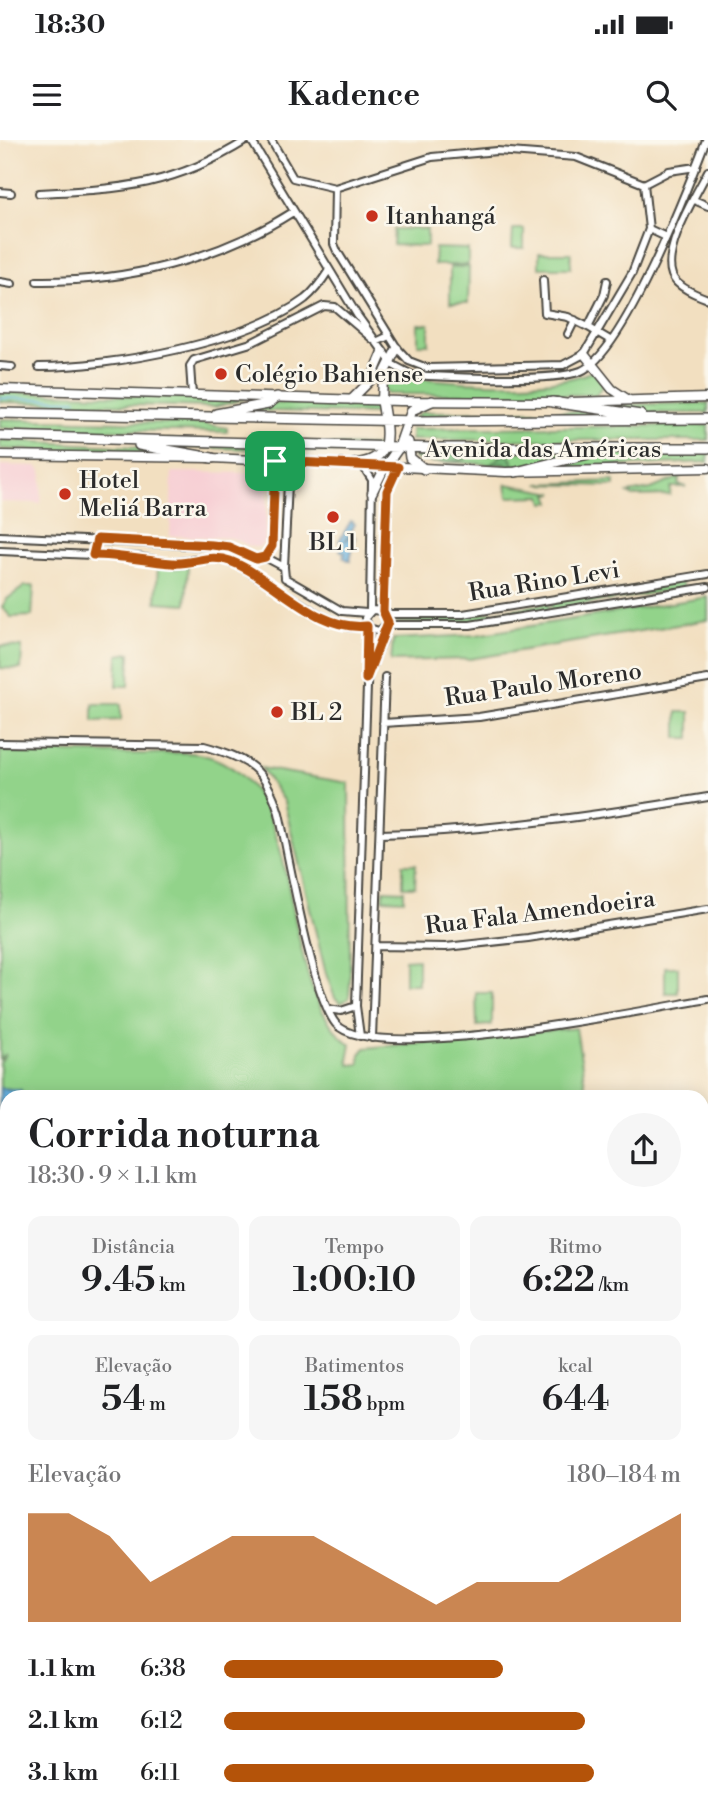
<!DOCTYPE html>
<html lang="pt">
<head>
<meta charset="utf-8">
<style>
  body { margin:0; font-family:"Libre Bodoni",serif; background:#f6f6f6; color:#202124; height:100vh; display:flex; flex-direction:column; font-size:26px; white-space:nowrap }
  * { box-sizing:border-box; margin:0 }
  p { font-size:23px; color:#757577 }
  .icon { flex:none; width:38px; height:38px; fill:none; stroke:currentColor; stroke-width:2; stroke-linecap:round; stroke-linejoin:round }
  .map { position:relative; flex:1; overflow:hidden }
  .sheet { position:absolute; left:0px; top:950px; width:709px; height:726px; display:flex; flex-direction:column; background:#fff; border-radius:21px 21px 0 0; box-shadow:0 4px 18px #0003 }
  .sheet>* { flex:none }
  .pin { position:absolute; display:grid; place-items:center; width:60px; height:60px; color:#fff; margin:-30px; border-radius:14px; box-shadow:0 4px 10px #0006 }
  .round { display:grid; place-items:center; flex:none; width:74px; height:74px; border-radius:37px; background:#f6f6f6 }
  .head { display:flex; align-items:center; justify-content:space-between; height:119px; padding:0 28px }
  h1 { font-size:38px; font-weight:600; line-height:52px }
  .stats { display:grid; grid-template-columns:repeat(3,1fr); gap:10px; height:119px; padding:7px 28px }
  .stats div { display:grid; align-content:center; border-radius:14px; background:#f6f6f6; text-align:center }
  .stats b { font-size:35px; font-weight:600 }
  .stats small { font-size:19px; font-weight:400 }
  .stats p { font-size:19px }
  .chart { height:196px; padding:14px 28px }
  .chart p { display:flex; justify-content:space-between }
  .chart svg { width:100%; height:126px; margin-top:7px; fill:#b45309; opacity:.7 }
  ul { padding:0 28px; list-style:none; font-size:23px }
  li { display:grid; grid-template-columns:112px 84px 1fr; align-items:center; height:52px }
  li i { height:18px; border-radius:9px; background:#b45309 }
  .status { display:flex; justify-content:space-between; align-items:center; height:49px; padding:0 35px; background:#fff; direction:ltr }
  .status svg { height:19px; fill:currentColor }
  header { display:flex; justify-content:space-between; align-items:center; height:91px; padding:0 28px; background:#fff; font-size:32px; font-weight:600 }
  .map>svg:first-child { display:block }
  .built { fill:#f7cfd4 }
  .green { fill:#92d38a; stroke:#5e7f5a; stroke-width:2 }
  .forest { fill:#75b576; stroke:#507050; stroke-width:2 }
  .sand { fill:#eeda9e; stroke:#8c8264; stroke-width:2 }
  .water { fill:#67b0df; stroke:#496e85; stroke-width:2 }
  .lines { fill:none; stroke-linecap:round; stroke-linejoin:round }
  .stream { stroke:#67b0df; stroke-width:2 }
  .ferry { stroke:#405a6a; stroke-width:2; stroke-dasharray:9 7; stroke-linecap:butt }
  .minor-casing { stroke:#494641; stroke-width:10 }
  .major-casing { stroke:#494641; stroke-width:11 }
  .highway-casing { stroke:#494641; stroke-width:12 }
  .minor { stroke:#fff; stroke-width:6 }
  .major { stroke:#fff; stroke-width:8 }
  .highway { stroke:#fff; stroke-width:9 }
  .route-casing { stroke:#fff; stroke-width:14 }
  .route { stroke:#b45309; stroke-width:9 }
  .poi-dot { fill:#c8321e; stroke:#fbf7ec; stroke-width:2.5 }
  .labels { text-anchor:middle; stroke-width:5; stroke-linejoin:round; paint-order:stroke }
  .poi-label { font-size:24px; fill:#2b2b2b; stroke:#fbf7ec; text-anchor:start }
  .street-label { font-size:24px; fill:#2b2b2b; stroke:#fbf7ec }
</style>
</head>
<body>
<div class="status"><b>18:30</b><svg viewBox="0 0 49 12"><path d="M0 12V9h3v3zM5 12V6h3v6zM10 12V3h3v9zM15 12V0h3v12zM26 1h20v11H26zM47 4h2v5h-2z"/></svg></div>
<header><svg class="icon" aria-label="menu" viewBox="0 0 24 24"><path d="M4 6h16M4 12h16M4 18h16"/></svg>Kadence<svg class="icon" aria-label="search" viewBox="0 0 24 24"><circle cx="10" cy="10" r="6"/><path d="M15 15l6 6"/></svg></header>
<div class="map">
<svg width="708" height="1676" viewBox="0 0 708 1676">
  <rect width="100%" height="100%" fill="#fbf7ec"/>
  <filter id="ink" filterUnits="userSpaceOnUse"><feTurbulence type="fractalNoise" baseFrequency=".0143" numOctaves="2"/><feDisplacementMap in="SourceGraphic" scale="14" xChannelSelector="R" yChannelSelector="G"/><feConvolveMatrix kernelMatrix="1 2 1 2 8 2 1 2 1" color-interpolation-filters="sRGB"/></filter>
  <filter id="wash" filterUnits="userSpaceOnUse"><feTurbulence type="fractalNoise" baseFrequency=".00686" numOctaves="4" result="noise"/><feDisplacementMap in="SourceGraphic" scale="28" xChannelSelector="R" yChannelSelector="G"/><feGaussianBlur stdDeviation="1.57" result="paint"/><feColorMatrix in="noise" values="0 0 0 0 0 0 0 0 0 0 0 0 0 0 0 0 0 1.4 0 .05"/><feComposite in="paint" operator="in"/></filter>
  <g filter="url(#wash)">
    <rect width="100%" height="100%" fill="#f2dfc0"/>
    <path class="built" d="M0,325L37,326L42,332L41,363L0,362Z
      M172,332L253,333L262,337L268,345L265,401L260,407H252L232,398L170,396Z"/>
    <path class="green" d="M394,89H427V106L393,105Z
      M513,89H524V108H512Z
      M435,108L468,109V125H434Z
      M539,113H571V128H539Z
      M450,127H469L468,163H450Z
      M418,184H429V204H418Z
      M592,231L596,232L604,244L596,255L387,254L384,249L386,236L392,233C434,243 554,251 592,231Z
      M0,252L245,259L215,267L0,262Z
      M253,263L372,264L380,274L231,270Z
      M708,263V273H641L593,265Z
      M585,271L626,275L414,278L422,272Z
      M0,279L205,284L227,288V292L0,288Z
      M708,285V300H411V289Z
      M0,300L135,307L161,314L0,309Z
      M167,300L379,306L374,313L183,307Z
      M708,310V322L544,329L594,315Z
      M413,311L577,312V314L528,326L420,321L414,318Z
      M680,337L678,344L686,347H671L670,355L633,356L628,353L651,349Z
      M614,341V346L538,344Z
      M506,344L554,353L548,354L551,362L544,363L542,356L508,357Z
      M158,425L175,428L188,426L186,464L156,462Z
      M682,441L684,448L607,461L606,453Z
      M25,446H34L32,476L11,477L2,467L7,459Z
      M603,454L604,461L552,470L551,463Z
      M708,457V480L470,519L391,521L393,499L476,495Z
      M548,463L549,471L497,479L496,472Z
      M493,472L494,479L442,484L441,477Z
      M396,477H439V484L392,482Z
      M0,506L22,507L21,529L0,528Z
      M130,513L129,546H117L118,515Z
      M93,564H121V580L93,581Z
      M677,572H690V598H677Z
      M0,611C48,612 96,613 144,614C162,614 185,610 203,615C317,642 269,847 351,905L348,920L350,925L359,924L360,914L365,908L576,888L587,957H22L21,950L0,948V923L6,914L0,919Z
      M261,628L349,643L350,843L349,858L341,863L335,858L326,834L284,662Z
      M403,724H416L415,747H403Z
      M384,750L404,751V760L383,759Z
      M418,819V844H405V820Z
      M665,827H678V853H665Z
      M476,853H492V885L477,886Z
      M702,1392L708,1395V1572H702Z
      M0,1420L7,1424V1625H0Z"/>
    <path class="forest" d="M470,311L466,319C451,323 428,326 416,316Z
      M503,314L509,315L515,327L507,326L504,323L489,326Z"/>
    <path class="sand" d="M708,1532V1572H702V1534Z"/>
    <path class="water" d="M351,381L355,384L345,401L352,395L355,397L350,421L343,417L345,413L340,410L343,404L339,401Z
      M0,948L21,950L22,957H7V984L0,987Z
      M708,1001V1395L702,1392V1003Z
      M7,1002V1369L0,1365V1003Z
      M0,1387L7,1390V1424L0,1420Z
      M702,1572H708V1676H0V1625H7V1670H702Z"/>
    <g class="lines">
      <path class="stream" d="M0,258L76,260"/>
      <path class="ferry" d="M702,1080L708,1084
        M702,1180L708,1181
        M702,1302H708
        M0,1310H7"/>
    </g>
  </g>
  <g filter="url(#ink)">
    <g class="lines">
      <defs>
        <path id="minor" d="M251,0L357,175L393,225L412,235C449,237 551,243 581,231C624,213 688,47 706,0
          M271,0L293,38L335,48L432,17L497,11L576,17L644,44
          M708,31C696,55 662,109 672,135C676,147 697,155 708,159
          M644,44L669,31L696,27
          M335,48L334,104L337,111L397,208L409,221L427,228L563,225L584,214L632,133L649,89L644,44
          M0,52L11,53
          M39,53C124,49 174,46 247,0
          M694,60L708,66
          M649,89L666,97
          M543,140L545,173L568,177L588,187
          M37,141C125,142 218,120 293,72
          M607,141L604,155L588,187L610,200
          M0,142L12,144
          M568,194L575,180
          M0,226L12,227
          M39,227C112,227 246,203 305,159C315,151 322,141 329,130
          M192,255L190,226L194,220L251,203L324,166L335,167L376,202L389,196
          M363,326L372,340L370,470
          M0,396L229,407L256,419L265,417L284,427L285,438
          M0,411L139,417L171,423L217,417L237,424L323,477L350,487L367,486
          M265,417L272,406L275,321
          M284,427L289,322
          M285,438L342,471L367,473
          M383,471L387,351L398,327
          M386,474H463L708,434
          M386,485H470L708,447
          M369,531L383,500L384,488
          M383,583L479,577L708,539
          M0,603L204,606C248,618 266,629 279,673C289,717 312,855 336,884C372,926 649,869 708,859
          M380,694C490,691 599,675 708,657
          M376,806L446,807L528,798L708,769
          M328,869L341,871L356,866
          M360,896L356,866L369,488L365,478L372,470L383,471L387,476L386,485L379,491L369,488
          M372,898L385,537"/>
        <path id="major" d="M584,214L612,249L629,260
          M0,249L400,261L558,262
          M351,260L371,240L383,212
          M382,261L383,236L397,208
          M571,262L708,258
          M0,315L212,318L506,332L708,328
          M372,353L385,327
          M702,1513L708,1512
          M0,1576L7,1575"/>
        <path id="highway" d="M552,262L641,275
          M0,273L420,281L708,279
          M216,274L268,264L277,257
          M0,296L435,308H708
          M408,302L410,318L424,329
          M139,305L212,318
          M354,324C395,320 387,293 382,261
          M385,327L399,307L412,270L432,261
          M516,332L596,312"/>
      </defs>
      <use href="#minor" class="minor-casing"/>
      <use href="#major" class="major-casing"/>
      <use href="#highway" class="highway-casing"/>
      <use href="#minor" class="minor"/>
      <use href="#major" class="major"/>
      <use href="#highway" class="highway"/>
    </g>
  </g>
  <g class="lines" filter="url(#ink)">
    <defs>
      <path id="route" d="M275,321L398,327L387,351L383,471L388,482L366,539L367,486C315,492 275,438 230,421C209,413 193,425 172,423C145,421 120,415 93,415L97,399L212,405L229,407L256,419L265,417L272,406Z"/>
    </defs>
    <use href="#route" class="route-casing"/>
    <use href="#route" class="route"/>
  </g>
  <g class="poi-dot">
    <circle cx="372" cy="76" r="7"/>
    <circle cx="221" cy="234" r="7"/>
    <circle cx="65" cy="354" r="7"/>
    <circle cx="333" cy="377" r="7"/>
    <circle cx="277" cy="572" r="7"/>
  </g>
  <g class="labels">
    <g class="poi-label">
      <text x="386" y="84">Itanhangá</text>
      <text x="235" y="242">Colégio Bahiense</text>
      <text x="79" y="348">Hotel<tspan x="79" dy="28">Meliá Barra</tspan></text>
      <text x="333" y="410" text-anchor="middle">BL 1</text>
      <text x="291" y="580">BL 2</text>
    </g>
    <g class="street-label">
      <text x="543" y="317">Avenida das Américas</text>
      <text transform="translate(544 441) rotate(-9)" y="8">Rua Rino Levi</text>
      <text transform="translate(543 544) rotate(-8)" y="8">Rua Paulo Moreno</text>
      <text transform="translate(540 772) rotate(-7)" y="8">Rua Fala Amendoeira</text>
    </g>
  </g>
</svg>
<div class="pin" style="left:275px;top:321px;background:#1e9e55"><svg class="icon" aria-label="arrive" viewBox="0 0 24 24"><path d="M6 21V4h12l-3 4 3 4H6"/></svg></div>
<section class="sheet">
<div class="head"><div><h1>Corrida noturna</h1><p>18:30 · 9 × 1.1 km</p></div><a class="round"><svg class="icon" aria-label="share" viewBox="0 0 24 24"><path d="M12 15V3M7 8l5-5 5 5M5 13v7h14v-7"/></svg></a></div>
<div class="stats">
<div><p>Distância</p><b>9.45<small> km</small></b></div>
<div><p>Tempo</p><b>1:00:10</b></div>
<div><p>Ritmo</p><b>6:22<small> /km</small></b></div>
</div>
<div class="stats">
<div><p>Elevação</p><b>54<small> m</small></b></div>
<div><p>Batimentos</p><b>158<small> bpm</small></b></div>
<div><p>kcal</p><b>644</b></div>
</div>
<div class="chart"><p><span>Elevação</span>180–184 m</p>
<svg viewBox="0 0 160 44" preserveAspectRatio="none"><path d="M0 44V6L10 6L20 14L30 30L40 22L50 14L60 14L70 14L80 22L90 30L100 38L110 30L120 30L130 30L140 22L150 14L160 6V44z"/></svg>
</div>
<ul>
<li><b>1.1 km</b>6:38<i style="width:61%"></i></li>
<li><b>2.1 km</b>6:12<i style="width:79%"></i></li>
<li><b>3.1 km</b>6:11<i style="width:81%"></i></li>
</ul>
</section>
</div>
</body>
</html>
